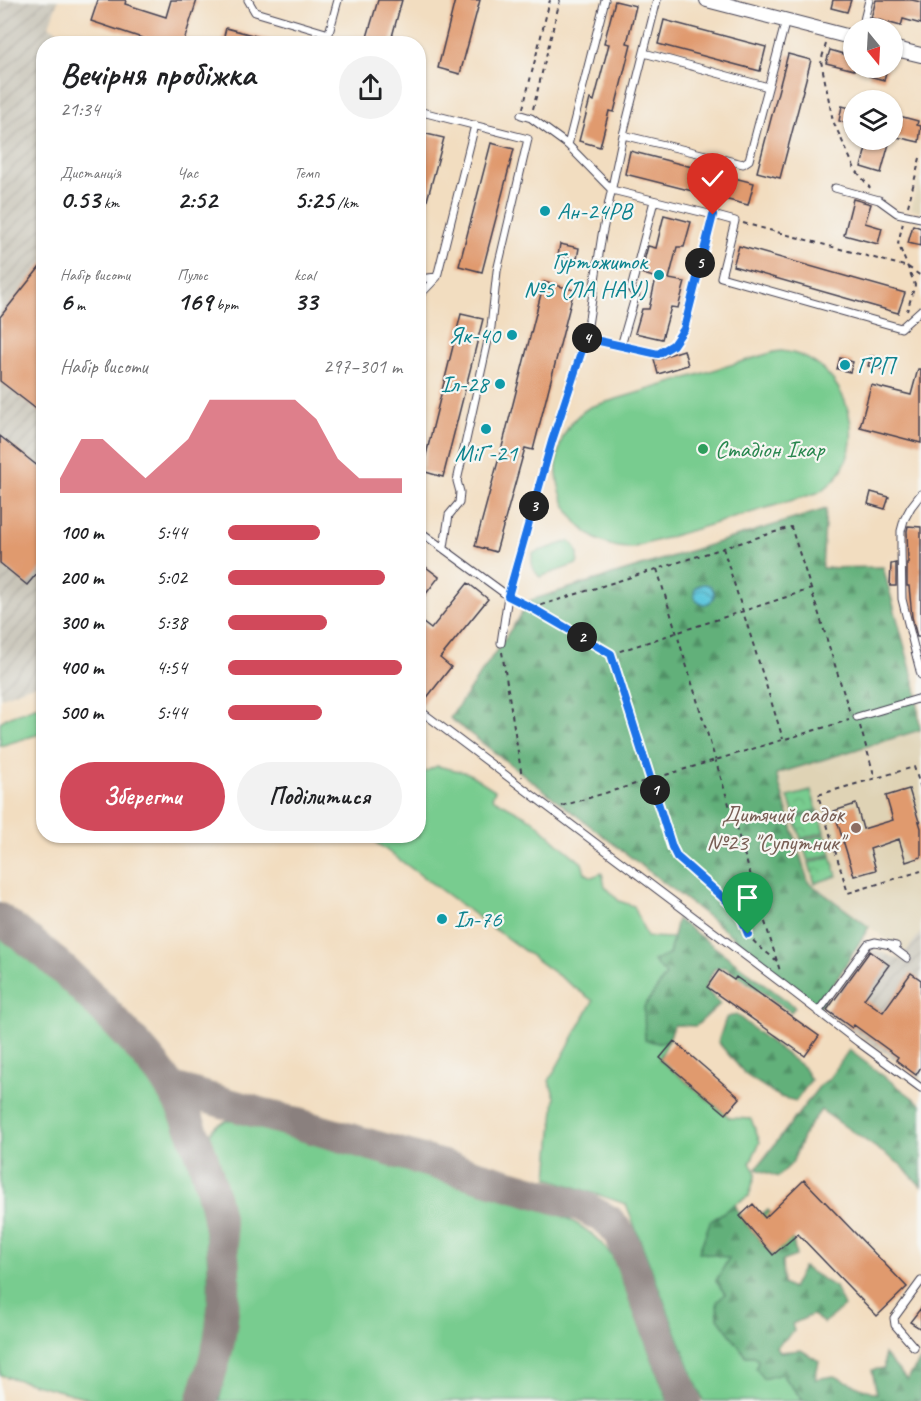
<!DOCTYPE html>
<html lang="uk">
<head>
<meta charset="utf-8">
<style>
  body { margin:0; font-family:Caveat,sans-serif; background:#f2f2f2; color:#202124; height:100vh; display:flex; flex-direction:column; font-size:22px; white-space:nowrap }
  * { box-sizing:border-box; margin:0 }
  p { font-size:20px; color:#757577 }
  .icon { flex:none; width:33px; height:33px; fill:none; stroke:currentColor; stroke-width:2; stroke-linecap:round; stroke-linejoin:round }
  .map { position:relative; flex:1; overflow:hidden }
  .details { position:absolute; left:36px; top:36px; width:390px; height:807px; display:flex; flex-direction:column; background:#fff; border-radius:24px; box-shadow:0 2px 4px #0004 }
  .details>* { flex:none }
  .needle { width:39px; rotate:162deg }
  .buttons { position:absolute; left:843px; top:18px; display:grid; gap:12px }
  .buttons a { display:grid; place-items:center; width:60px; height:60px; border-radius:50%; background:#fff; box-shadow:0 2px 4px #0004; font-size:30px }
  .pin { position:absolute; display:grid; place-items:center; width:51px; height:51px; color:#fff; margin:-62px -26px; border-radius:50% 50% 50% 0; rotate:-45deg; box-shadow:0 0 6px #0007 }
  .pin .icon { rotate:45deg }
  .km { position:absolute; width:30px; height:30px; margin:-15px; border-radius:50%; background:#222; color:#fff; font-size:16px; line-height:30px; text-align:center }
  .round { display:grid; place-items:center; flex:none; width:63px; height:63px; border-radius:32px; background:#f2f2f2 }
  .headline { display:flex; align-items:center; justify-content:space-between; height:102px; padding:0 24px }
  h1 { font-size:33px; font-weight:700; line-height:45px }
  .stats { display:grid; grid-template-columns:repeat(3,1fr); gap:9px; height:102px; padding:6px 24px }
  .stats div { display:grid; align-content:center }
  .stats b { font-size:26px; font-weight:700 }
  .stats small { font-size:16px; font-weight:400 }
  .stats p { font-size:16px }
  .chart { height:168px; padding:12px 24px }
  .chart p { display:flex; justify-content:space-between }
  .chart svg { width:100%; height:108px; margin-top:6px; fill:#d1495b; opacity:.7 }
  .cta { display:flex; gap:12px; margin-top:auto; padding:12px 24px }
  .cta a { flex:1; height:69px; border-radius:36px; background:#d1495b; color:#fff; font-size:24px; font-weight:700; line-height:69px; text-align:center }
  .cta a+a { background:#f2f2f2; color:#202124 }
  ul { padding:0 24px; list-style:none; font-size:20px }
  li { display:grid; grid-template-columns:96px 72px 1fr; align-items:center; height:45px }
  li i { height:15px; border-radius:8px; background:#d1495b }
  .map>svg:first-child { display:block }
  .built { fill:#dfd3b5 }
  .industrial { fill:url(#industrial-furrows) }
  .grass { fill:#78cc8f; stroke:#4d7765; stroke-width:1.5 }
  .forest { fill:url(#forest-firs); stroke:#42695a; stroke-width:1.5 }
  .park { fill:url(#park-crowns); stroke:#4d7765; stroke-width:1.5 }
  .water { fill:url(#water-waves); stroke:#41758c; stroke-width:1.5 }
  .lines { fill:none; stroke-linecap:round; stroke-linejoin:round }
  .taxiway { stroke:#8a807e; stroke-width:32 }
  .building { fill:#e09a6e }
  .service-casing { stroke:#413e4f; stroke-width:9 }
  .minor-casing { stroke:#413e4f; stroke-width:16 }
  .path { stroke:#413e4f; stroke-width:2; stroke-dasharray:4.5 4.5; stroke-linecap:butt }
  .service { stroke:#fff; stroke-width:7 }
  .minor { stroke:#fff; stroke-width:14 }
  .route-casing { stroke:#fff; stroke-width:12 }
  .route { stroke:#1a73e8; stroke-width:8 }
  .culture-dot { fill:#0f9aa8; stroke:#f6f6f2; stroke-width:2 }
  .leisure-dot { fill:#2e9e5b; stroke:#f6f6f2; stroke-width:2 }
  .education-dot { fill:#8d6e63; stroke:#f6f6f2; stroke-width:2 }
  .labels { text-anchor:middle; stroke-width:4.5; stroke-linejoin:round; paint-order:stroke }
  .culture-label { font-size:24px; fill:#0d838f; stroke:#f6f6f2; text-anchor:start }
  .leisure-label { font-size:24px; fill:#27864d; stroke:#f6f6f2; text-anchor:start }
  .education-label { font-size:24px; fill:#785e54; stroke:#f6f6f2; text-anchor:end }
</style>
</head>
<body>
<div class="map">
<svg width="921" height="1401" viewBox="0 0 921 1401">
  <defs>
    <pattern id="industrial-furrows" width="10" height="10" patternUnits="userSpaceOnUse" patternTransform="scale(1.5)"><rect width="10" height="10" fill="#c8c4b8"/><path d="M-1 1l2-2M0 10L10 0M9 11l2-2" fill="none" stroke="#aca89f"/></pattern>
    <pattern id="forest-firs" width="22" height="20" patternUnits="userSpaceOnUse" patternTransform="scale(1.5)"><rect width="22" height="20" fill="#62b07a"/><path d="M5 1l3.5 6h-7zM16 11l3.5 6h-7z" fill="#508f65"/></pattern>
    <pattern id="park-crowns" width="20" height="18" patternUnits="userSpaceOnUse" patternTransform="scale(1.5)"><rect width="20" height="18" fill="#78cc8f"/><path d="M2 6a3 3 0 1 1 6 0M12 15a3 3 0 1 1 6 0" fill="none" stroke="#68af7c"/></pattern>
    <pattern id="water-waves" width="16" height="10" patternUnits="userSpaceOnUse" patternTransform="scale(1.5)"><rect width="16" height="10" fill="#60c8dd"/><path d="M0 5q4-4 8 0t8 0" fill="none" stroke="#4fa2b4"/></pattern>
  </defs>
  <rect width="100%" height="100%" fill="#f6f6f2"/>
  <filter id="ink" filterUnits="userSpaceOnUse"><feTurbulence type="fractalNoise" baseFrequency=".0167" numOctaves="2"/><feDisplacementMap in="SourceGraphic" scale="12" xChannelSelector="R" yChannelSelector="G"/><feConvolveMatrix kernelMatrix="1 2 1 2 8 2 1 2 1" color-interpolation-filters="sRGB"/></filter>
  <filter id="wash" filterUnits="userSpaceOnUse"><feTurbulence type="fractalNoise" baseFrequency=".008" numOctaves="4" result="noise"/><feDisplacementMap in="SourceGraphic" scale="24" xChannelSelector="R" yChannelSelector="G"/><feGaussianBlur stdDeviation="1.35" result="paint"/><feColorMatrix in="noise" values="0 0 0 0 0 0 0 0 0 0 0 0 0 0 0 0 0 1.4 0 .05"/><feComposite in="paint" operator="in"/></filter>
  <g filter="url(#wash)">
    <rect width="100%" height="100%" fill="#f2ddc0"/>
    <path class="built" d="M921,169V212L911,209Z
      M921,730V932L905,953L808,882L776,774Z"/>
    <path class="industrial" d="M0,0H58L49,26L82,43L44,44L43,683L27,687L0,698Z
      M921,932V1079L896,1060L825,1012L868,948L908,962L905,953Z"/>
    <path class="grass" d="M781,351C851,358 879,459 817,493L632,548C559,549 528,444 590,407L774,352Z
      M570,541C577,547 580,556 577,564L540,577C533,571 530,562 533,553Z
      M43,704V733L0,746V722L10,716Z
      M437,766L468,773L495,790L492,798L533,820L559,844L582,863L585,873L592,877L602,873L605,886L619,901L634,906L647,937L673,938L669,955L667,975L658,990V1043L669,1040L659,1059L730,1118L751,1119L760,1142L750,1163L756,1173L749,1196L735,1204L710,1222L729,1258L716,1281L726,1294L746,1356H754L758,1361L781,1374L804,1401H703L626,1204L548,1178L555,1097L549,1081L593,1001L367,836H418L419,778L424,772Z
      M0,935C41,967 80,1000 115,1039C123,1048 132,1056 139,1066C209,1160 226,1291 190,1401H99L0,1375Z
      M227,1121H241L561,1215C585,1228 596,1235 613,1257L668,1401H219C224,1380 230,1359 234,1338C245,1271 229,1202 208,1139C212,1129 216,1124 227,1121Z"/>
    <path class="forest" d="M826,509L822,568L883,567L916,688L920,730L776,774L808,882L869,927L819,1008L711,919L450,718L531,600Z
      M677,919L795,1007L791,1012L725,967L714,969L705,988L720,1004L696,1026L674,1025L669,1040L658,1043L645,1040L644,1007L666,975L653,961L669,955Z
      M736,1014L757,1032L803,1067L811,1080L796,1101L780,1097L746,1075L718,1042L726,1018Z
      M849,1050L921,1104V1186L901,1165L821,1110L806,1130L792,1163L778,1177L756,1169L821,1084L828,1080Z
      M735,1204L740,1216L773,1255L761,1214L768,1210L793,1240L796,1256L782,1261L783,1284L792,1289L803,1267L835,1287L844,1306L824,1323L812,1315L792,1324L794,1331L776,1347L780,1352L801,1350L819,1361L815,1379L834,1376L877,1394L872,1370L884,1368V1354L907,1380L921,1359V1401H804L781,1374L763,1379L756,1368L758,1361L754,1356H746L718,1318L717,1302L725,1294L716,1281L729,1258L699,1252L710,1222Z"/>
    <path class="park" d="M811,791L817,810L795,817L788,797Z
      M818,812L824,832L801,839L795,819Z
      M825,834L831,854L808,861L802,841Z
      M831,856L837,876L815,883L809,863Z"/>
    <path class="water" d="M694 594a10 10 0 1 1 20 0a10 10 0 1 1-20 0Z"/>
    <g class="lines">
      <path class="taxiway" d="M0,919C16,931 32,943 47,955C73,978 98,1003 122,1029C139,1047 155,1064 169,1085C184,1108 194,1133 203,1159C222,1220 230,1272 220,1335C217,1357 208,1379 202,1401
        M170,1087L582,1206L609,1221L620,1234L685,1401"/>
    </g>
    <g id="blocks">
      <path class="building" d="M98,0H126L125,4L166,17L171,0H197L183,44H160L91,21Z
        M378,0H402L390,44H365Z
        M455,0H480L460,74L438,68Z
        M833,0H851L847,12L831,8Z
        M876,0H912L921,2V24L903,19L901,26L871,18Z
        M615,1L636,6L627,43L631,44L614,112L609,111L600,147L579,141L590,99L594,101L609,44L604,43Z
        M664,20L766,47L760,71L658,44Z
        M226,28L271,40V44H222Z
        M830,50L854,57V70L826,63Z
        M788,54L811,60L780,178L757,172Z
        M871,68H887L884,80L869,76Z
        M842,106L854,109V125L839,121Z
        M892,114L918,121L917,125L921,126L919,142L892,136Z
        M418,132L444,138L426,204L418,202Z
        M868,140H890L881,173L861,167Z
        M491,143L514,149L482,272L459,266Z
        M630,151L754,183L748,205L625,174Z
        M853,199L871,204L865,223L882,228L878,244L844,235Z
        M664,215L691,222L684,247H677L669,279L685,282L678,308L671,307L662,339L635,333L642,309H649L656,278L641,273L648,246L656,248Z
        M913,225L921,228V246L908,243Z
        M560,244L579,248L577,259L558,256Z
        M739,246L905,293L898,313L733,266Z
        M44,262V415L0,381V317Z
        M544,282L574,290L533,450L525,448L496,552L475,546L503,443Z
        M461,314L483,319L443,477L422,471Z
        M684,350L688,365L658,374L654,359H660L668,355Z
        M871,356L884,359L881,369L868,366Z
        M840,358L853,362L850,372L837,369Z
        M918,369H921V443L860,427L871,385L911,395Z
        M0,436L44,471V565L27,585L0,563Z
        M871,492L889,497L885,509L868,504Z
        M908,526L921,527V637H917L912,617L909,586H907V563H908L907,531Z
        M418,561L439,577L418,604Z
        M896,563V586H890L891,564Z
        M468,583L488,599L440,658L451,667L421,705L418,703V619L431,629Z
        M909,789L921,828V857L906,862L899,839L870,849L876,870L854,876L834,811L856,804L863,829L893,820L886,796Z
        M870,951L889,965L864,999L883,1012L911,973L921,980V1067L916,1075L896,1060L898,1057L854,1025L852,1028L827,1010Z
        M719,970L734,980L736,977L819,1036L805,1056L707,987Z
        M674,1041L740,1098L726,1114L660,1058Z
        M804,1180L907,1287L877,1316L798,1234L773,1255L740,1216L753,1204L765,1218Z
        M921,1308V1329L910,1322Z"/>
    </g>
  </g>
  <g filter="url(#ink)">
    <use href="#blocks" fill-opacity="0" stroke="#413e4f" stroke-width="1.5"/>
    <g class="lines">
      <defs>
        <path id="service" d="M248,0L255,12L329,34
          M862,28L869,0
          M326,44L338,0
          M644,53L768,87
          M418,111L528,139L497,271L491,327L457,481L460,492L459,503L449,515L444,547
          M521,115L531,118L568,145L612,190L713,215L684,329L673,345L658,354L586,338
          M623,135L743,164L749,160L786,20
          M568,145L605,0
          M835,188L879,200L897,213L921,218
          M713,215L735,221L721,277L901,328L921,310
          M418,279L437,277L475,125
          M418,297L437,277
          M621,346L636,294L631,289L654,201
          M921,494L911,507L904,520L901,531V548L902,599L921,675
          M418,530L508,596L501,643
          M508,596L552,441L586,338L602,235L623,135L657,0
          M418,709L784,985L858,1042L921,1088
          M857,717L921,698
          M891,946L907,958
          M818,1012L868,944L875,942L896,946
          M914,1347L895,1325L894,1318L921,1281"/>
        <path id="minor" d="M707,0L854,38
          M892,48L921,55"/>
      </defs>
      <use href="#service" class="service-casing"/>
      <use href="#minor" class="minor-casing"/>
      <path class="path" d="M826,44L821,61L833,121L855,169L870,188
        M523,108L550,0
        M533,109L560,0
        M908,206L921,154
        M743,223L908,267L921,276
        M903,223L898,243L915,285L907,311
        M723,548L783,739
        M657,569L780,971
        M517,600L611,654
        M532,608L791,527L811,589
        M502,652L522,777
        M860,726L875,778
        M921,788L914,767L818,795L848,893L921,871
        M562,806L849,720
        M919,822L921,821
        M834,846L844,843
        M777,961C768,953 755,945 748,934C743,926 740,917 735,908L677,857L671,847L611,654L811,589L850,713"/>
      <use href="#service" class="service"/>
      <use href="#minor" class="minor"/>
    </g>
  </g>
  <g class="lines" filter="url(#ink)">
    <defs>
      <path id="route" d="M713,215L684,329L673,345L658,354L586,338L552,441L508,596L532,608L611,654L672,847L677,857L735,908L742,919L748,934"/>
    </defs>
    <use href="#route" class="route-casing"/>
    <use href="#route" class="route"/>
  </g>
  <g class="culture-dot">
    <circle cx="545" cy="211" r="6"/>
    <circle cx="659" cy="275" r="6"/>
    <circle cx="512" cy="335" r="6"/>
    <circle cx="845" cy="365" r="6"/>
    <circle cx="500" cy="384" r="6"/>
    <circle cx="486" cy="429" r="6"/>
    <circle cx="442" cy="919" r="6"/>
  </g>
  <circle class="leisure-dot" cx="703" cy="449" r="6"/>
  <circle class="education-dot" cx="856" cy="828" r="6"/>
  <g class="labels">
    <g class="culture-label">
      <text x="557" y="219">Ан-24РВ</text>
      <text x="647" y="269" text-anchor="end">Гуртожиток<tspan x="647" dy="28">№5 (ЛА НАУ)</tspan></text>
      <text x="500" y="343" text-anchor="end">Як-40</text>
      <text x="857" y="373">ГРП</text>
      <text x="488" y="392" text-anchor="end">Іл-28</text>
      <text x="486" y="461" text-anchor="middle">МіГ-21</text>
      <text x="454" y="927">Іл-76</text>
    </g>
    <g class="leisure-label">
      <text x="715" y="457">Стадіон Ікар</text>
    </g>
    <g class="education-label">
      <text x="844" y="822">Дитячий садок<tspan x="844" dy="28">№23 "Супутник"</tspan></text>
    </g>
  </g>
</svg>
<div class="buttons">
<a><svg class="needle" viewBox="-14 -14 28 28"><path d="M0-13l5 13h-10z" fill="#e53935"/><path d="M0 13l5-13h-10z" fill="#757577"/></svg></a>
<a><svg class="icon" aria-label="layers" viewBox="0 0 24 24"><path d="M12 4l9 5-9 5-9-5zM3 14l9 5 9-5"/></svg></a>
</div>
<div class="pin" style="left:748px;top:934px;background:#1e9e55"><svg class="icon" aria-label="arrive" viewBox="0 0 24 24"><path d="M6 21V4h12l-3 4 3 4H6"/></svg></div>
<div class="pin" style="left:713px;top:215px;background:#d93025"><svg class="icon" aria-label="check" viewBox="0 0 24 24"><path d="M5 12l5 5 9-10"/></svg></div>
<b class="km" style="left:655px;top:790px">1</b>
<b class="km" style="left:582px;top:637px">2</b>
<b class="km" style="left:534px;top:506px">3</b>
<b class="km" style="left:587px;top:338px">4</b>
<b class="km" style="left:700px;top:263px">5</b>
<section class="details">
<div class="headline"><div><h1>Вечірня пробіжка</h1><p>21:34</p></div><a class="round"><svg class="icon" aria-label="share" viewBox="0 0 24 24"><path d="M12 15V3M7 8l5-5 5 5M5 13v7h14v-7"/></svg></a></div>
<div class="stats">
<div><p>Дистанція</p><b>0.53<small> km</small></b></div>
<div><p>Час</p><b>2:52</b></div>
<div><p>Темп</p><b>5:25<small> /km</small></b></div>
</div>
<div class="stats">
<div><p>Набір висоти</p><b>6<small> m</small></b></div>
<div><p>Пульс</p><b>169<small> bpm</small></b></div>
<div><p>kcal</p><b>33</b></div>
</div>
<div class="chart"><p><span>Набір висоти</span>297–301 m</p>
<svg viewBox="0 0 160 44" preserveAspectRatio="none"><path d="M0 44V38L10 22L20 22L30 30L40 38L50 30L60 22L70 6L80 6L90 6L100 6L110 6L120 14L130 30L140 38L150 38L160 38V44z"/></svg>
</div>
<ul>
<li><b>100 m</b>5:44<i style="width:53%"></i></li>
<li><b>200 m</b>5:02<i style="width:90%"></i></li>
<li><b>300 m</b>5:38<i style="width:57%"></i></li>
<li><b>400 m</b>4:54<i style="width:100%"></i></li>
<li><b>500 m</b>5:44<i style="width:54%"></i></li>
</ul>
<div class="cta"><a>Зберегти</a><a>Поділитися</a></div>
</section>
</div>
</body>
</html>
